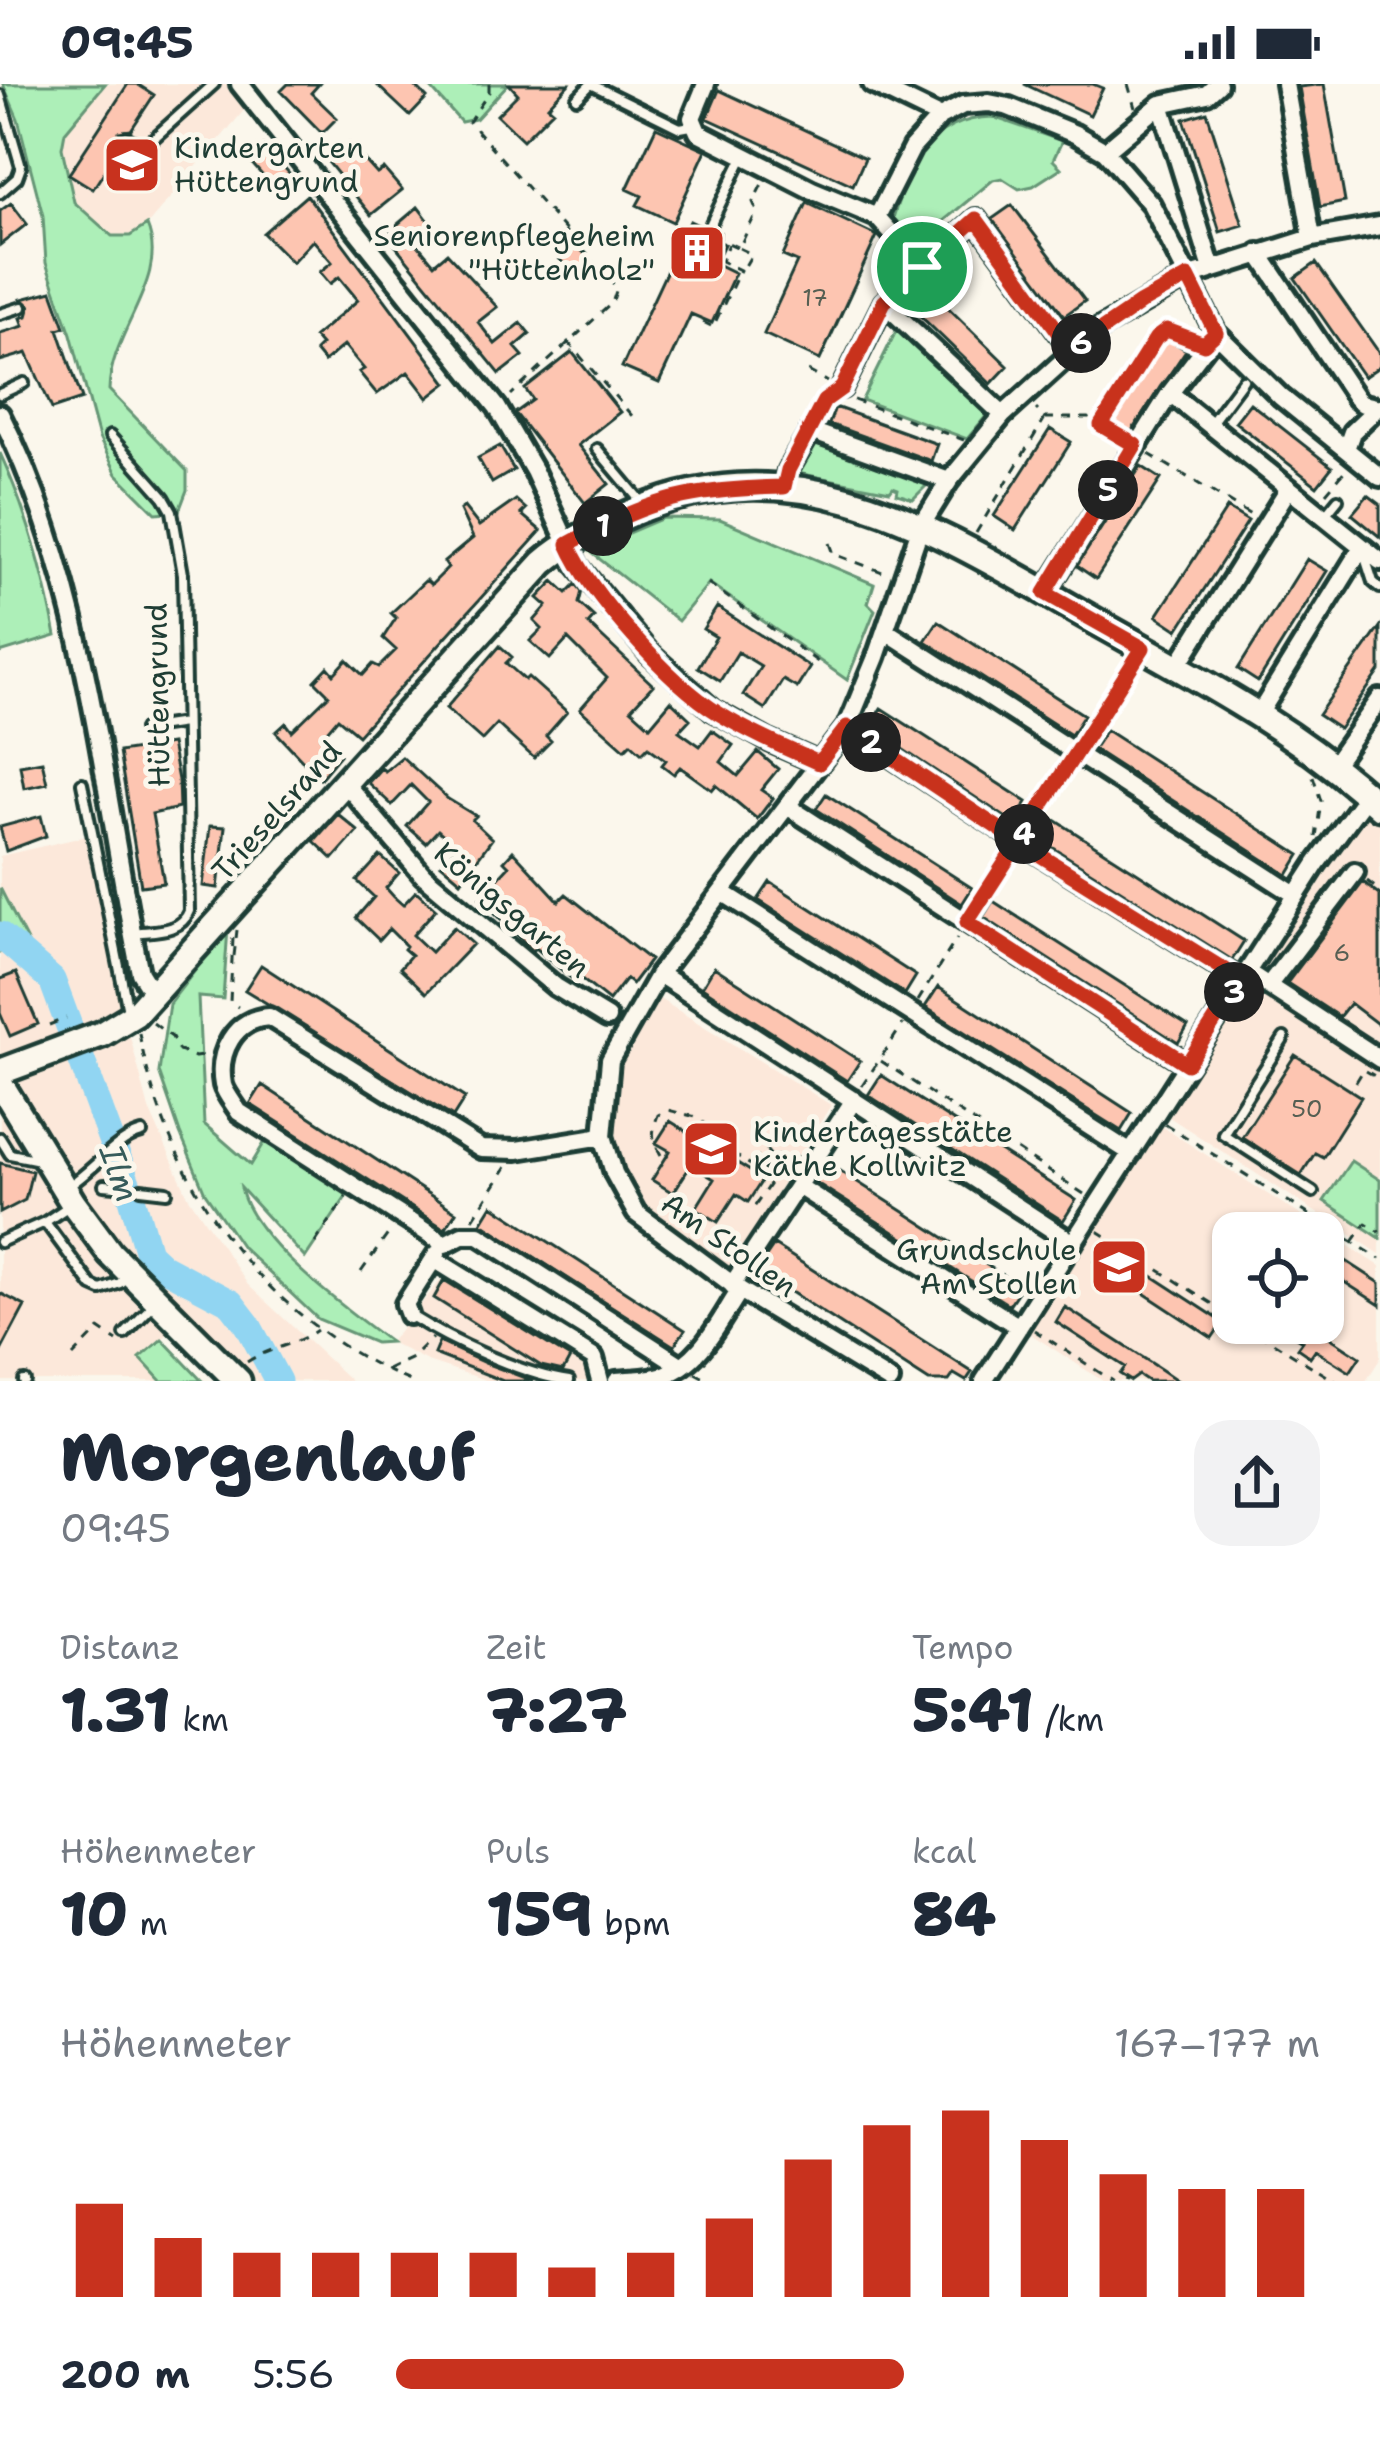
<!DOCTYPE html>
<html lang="de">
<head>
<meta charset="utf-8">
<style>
  body { margin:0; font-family:"Shantell Sans",sans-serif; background:#f2f2f3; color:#1f2937; height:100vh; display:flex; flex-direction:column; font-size:45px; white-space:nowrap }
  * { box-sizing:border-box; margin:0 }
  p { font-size:39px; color:#747a83 }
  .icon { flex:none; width:66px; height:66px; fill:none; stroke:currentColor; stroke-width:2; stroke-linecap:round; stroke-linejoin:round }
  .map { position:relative; height:1297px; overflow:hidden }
  .sheet { display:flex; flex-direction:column; background:#fff; flex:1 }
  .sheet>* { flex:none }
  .buttons { position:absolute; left:1212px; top:1128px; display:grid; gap:24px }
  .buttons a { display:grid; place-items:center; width:132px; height:132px; border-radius:24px; background:#fff; box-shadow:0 3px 9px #0004; font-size:60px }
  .pin { position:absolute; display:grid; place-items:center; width:102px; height:102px; color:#fff; margin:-51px; border:6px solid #fff; border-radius:50%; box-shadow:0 3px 12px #0007 }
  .km { position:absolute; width:60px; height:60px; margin:-30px; border-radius:50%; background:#222; color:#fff; font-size:33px; line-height:60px; text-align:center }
  .round { display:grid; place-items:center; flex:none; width:126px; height:126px; border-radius:36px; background:#f2f2f3 }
  .summary { display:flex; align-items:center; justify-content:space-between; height:204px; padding:0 60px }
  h1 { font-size:66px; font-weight:800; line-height:90px }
  .figures { display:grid; grid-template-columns:repeat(3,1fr); gap:18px; height:204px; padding:12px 60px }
  .figures div { display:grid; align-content:center }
  .figures b { font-size:60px; font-weight:800 }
  .figures small { font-size:33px; font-weight:400 }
  .figures p { font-size:33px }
  .chart { height:336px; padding:24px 60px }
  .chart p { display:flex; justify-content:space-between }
  .chart svg { width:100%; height:216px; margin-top:12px; stroke:#c8321e; stroke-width:6 }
  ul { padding:0 60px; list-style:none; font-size:39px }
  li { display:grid; grid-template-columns:192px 144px 1fr; align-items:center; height:90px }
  li i { height:30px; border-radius:15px; background:#c8321e }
  .status { display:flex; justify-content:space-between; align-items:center; height:84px; padding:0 60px; background:#fff; direction:ltr }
  .status svg { height:33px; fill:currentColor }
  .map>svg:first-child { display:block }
  .built { fill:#fce8da; fill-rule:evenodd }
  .green { fill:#adefb8; stroke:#669676; stroke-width:3 }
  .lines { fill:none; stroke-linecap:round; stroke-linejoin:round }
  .river { stroke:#91d5f2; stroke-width:27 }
  .building { fill:#fdc5b1; stroke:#1f3d34; stroke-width:3 }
  .lane-casing { stroke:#1f3d34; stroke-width:16 }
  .street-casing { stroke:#1f3d34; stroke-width:26 }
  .secondary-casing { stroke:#1f3d34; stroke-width:33 }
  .path { stroke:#1f3d34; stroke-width:3; stroke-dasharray:9 9; stroke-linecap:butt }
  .lane { stroke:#fbf7ec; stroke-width:8 }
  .street { stroke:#fbf7ec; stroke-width:16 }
  .secondary { stroke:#fbf7ec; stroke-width:24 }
  .route-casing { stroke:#fff; stroke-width:24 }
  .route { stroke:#c8321e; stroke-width:15 }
  .labels { text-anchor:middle; stroke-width:10; stroke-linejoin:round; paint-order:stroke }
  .number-label { font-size:24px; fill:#565f53 }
  .poi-label { font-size:30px; fill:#1f3d34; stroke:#fbf7ec; text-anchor:start }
  .street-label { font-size:30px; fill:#1f3d34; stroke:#fbf7ec }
  .water-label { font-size:33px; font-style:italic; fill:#365b5a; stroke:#fbf7ec }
</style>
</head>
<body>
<div class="status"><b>09:45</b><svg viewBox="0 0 49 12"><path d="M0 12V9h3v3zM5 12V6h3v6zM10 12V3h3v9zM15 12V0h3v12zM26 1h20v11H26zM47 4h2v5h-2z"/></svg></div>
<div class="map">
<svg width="1380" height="1297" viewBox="0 0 1380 1297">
  <rect width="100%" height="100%" fill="#fbf7ec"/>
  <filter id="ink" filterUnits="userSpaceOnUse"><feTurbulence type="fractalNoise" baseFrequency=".00833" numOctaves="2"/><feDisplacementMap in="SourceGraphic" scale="24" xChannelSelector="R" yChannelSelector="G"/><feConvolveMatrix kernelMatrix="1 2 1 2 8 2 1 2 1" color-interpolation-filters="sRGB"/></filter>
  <g filter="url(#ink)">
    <path class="built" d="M105,0H227L246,24L147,141L130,152H112L74,118L62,64L65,48Z
      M1365,726L1380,739V1170L1166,1031L1311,796Z
      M87,752L122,922L149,1025L188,1112L248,1201L351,1297H257L190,1231L140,1274L160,1297H0V868L29,862L0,804V772Z
      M658,914L831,1021L730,1185L694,1162L644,1122L622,1084L612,1046L615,1003L627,965Z
      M1161,1042L1380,1182V1275L1366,1297H1103L1029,1249ZM1233,1149H1323V1239H1233Z
      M445,1191L605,1291L652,1286L685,1292L686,1297H489L427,1277L390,1258Z"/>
    <path class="green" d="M3,0H105L65,48L62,64L74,118L112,152H130L147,141C170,196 110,247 109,306L187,387V406L179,427L156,429L117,390L99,354L71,250L46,179L43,132L18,35Z
      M427,0H508L476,35L461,38Z
      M993,33L1062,57L1053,76L1061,84L1033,102L1019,105L1002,94L993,96L900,173L884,164C903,102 916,35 993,33Z
      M901,237L992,325L967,355L862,316Z
      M814,355L932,396L913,415L897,410L898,405L893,403L890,407L797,389L793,387Z
      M0,369C27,428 44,488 56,552L0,569Z
      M663,434L720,435L874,500L868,519L875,526L847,596L709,499L678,537L588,466Z
      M0,804L30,863L0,868Z
      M228,844L223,915L198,913L204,1040L251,1081L266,1056L348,1110L305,1174L241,1104C251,1156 347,1226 390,1258L375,1259L318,1235L242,1163L205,1109L180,1049L159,988L169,920Z
      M1351,1077L1380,1096V1154L1324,1117Z
      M162,1255L202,1297H161L140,1274Z"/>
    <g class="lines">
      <path class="river" d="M0,851L52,896L130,1107L148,1169L163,1183L231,1219L248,1241L278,1297"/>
    </g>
    <path class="building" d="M128,0H137L154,11L131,46L119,48L122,60L93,105L69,90Z
      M288,0H319L311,9L337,34L322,49L281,7Z
      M376,0H413L427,14L410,32Z
      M509,0H569L548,22L553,26L523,56L497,31L518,10Z
      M1024,0H1093L1103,4L1090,31Z
      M1324,0L1345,118L1320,123L1299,3Z
      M719,6L865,74L853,101L707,34Z
      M1207,28L1243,141L1220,148L1184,35Z
      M656,43L706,66L673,138L637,121L642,112L627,105Z
      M349,59L377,90L384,85L402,106L371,131L328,78Z
      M264,61L290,90L275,106L248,75Z
      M307,111L447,299L428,314L408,288L377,310L359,288L364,285L344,261L324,278L315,267L321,261L314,253L358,216L339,193L330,200L320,188L332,178L313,156L292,178L263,149Z
      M11,119L27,140L0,161V127Z
      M807,119L877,152L820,276L764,250L797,178L783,172Z
      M1012,121L1085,217L1064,232L992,135Z
      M418,123L436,146L418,161L434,180L447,169L497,223L478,238L495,260L521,239L530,250L515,263L523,272L500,290L386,150Z
      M690,137L717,150L714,156L724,160L715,179L735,189L712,239L691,230L659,299L622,283Z
      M565,148L594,180L577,195L548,162Z
      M1316,179L1380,270V282L1364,293L1295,194Z
      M924,200L1008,282L991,300L905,217Z
      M52,207L65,243L58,245L82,315L52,325L27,269L0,277V249L24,242L21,234L27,232L30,222L22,215Z
      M1166,253L1186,266L1129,351L1110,340Z
      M572,268L620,328L578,361L609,400L585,419L515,329L533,316L525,305Z
      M1250,319L1332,383L1317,402L1235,338Z
      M835,323L937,360L931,377L829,340Z
      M1050,345L1071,358L1015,446L994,432Z
      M500,362L514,386L492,399L478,374Z
      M1141,382L1161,395L1096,495L1077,482Z
      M1368,411L1380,420V453L1352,430Z
      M516,416L526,425L521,430L541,447L358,651L338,634L321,654L340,671L320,695L276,648L286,639L292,647L329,611L315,597L328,583L334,590L347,576L363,591L373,580L379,583L396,566L383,554L396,534L391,529L426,496L431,501L448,484L444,478L473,454L460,426L464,423L479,442Z
      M1227,424L1248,437L1178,546L1157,532Z
      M1307,475L1327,487L1258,598L1238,585Z
      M554,497L567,509L576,500L582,507L579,519L594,533L588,540L653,601L631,625L650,642L671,617L690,635L679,647L700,662L712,646L733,661L721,678L738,692L758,668L778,685L761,706L773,714L757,735L716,701L712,706L680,683L674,690L662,681L666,676L648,663L642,669L631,659L625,665L580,625L607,594L568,555L550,575L530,557L542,545L534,537L547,522L538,514Z
      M717,523L810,583L797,604L783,596L765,625L743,611L761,582L738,568L720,597L698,583L716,553L703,545Z
      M938,537L1084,631L1071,651L925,557Z
      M1380,543V587L1339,645L1318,631Z
      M500,562L512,573L506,579L525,596L528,593L567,628L546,652L551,657L534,674L497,640L482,656L446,624Z
      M881,624L1027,718L1014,739L869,643Z
      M1106,646L1300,771L1288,791L1093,665Z
      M171,660L178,696L179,724L152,730L164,799L141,802L119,668Z
      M402,673L448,715L476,732L472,736L492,755L461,797L441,780L457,763L438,746L426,759L407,742L428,718L411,701L392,721L368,699L381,684L385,687Z
      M42,677L47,699L24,704L20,681Z
      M826,710L972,804L962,820L816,725Z
      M338,730L358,747L333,775L314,757Z
      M41,732L46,752L6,767L0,743Z
      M1049,732L1244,857L1232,876L1036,753Z
      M210,742L225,743L218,804L203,802Z
      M513,767L559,817L566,810L650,876L632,900L626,895L609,917L574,889L571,894L536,864L533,867L480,814L509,782L504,777Z
      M380,772L399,789L386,804L394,813L403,821L416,807L436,825L413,851L431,868L454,843L473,860L426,909L400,884L411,871L404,865L406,862L389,845L379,856L356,834L374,813L357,797Z
      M770,798L916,892L905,910L758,816Z
      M1363,798L1380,811V942L1350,919L1339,933L1287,899Z
      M993,817L1188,942L1178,959L983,833Z
      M261,881L465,1014L453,1033L245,906Z
      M714,883L860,977L847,997L702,903Z
      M16,889L38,940L10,952L0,929V895Z
      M938,903L1132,1029L1121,1047L925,923Z
      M1295,971L1361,1013L1323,1073L1315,1069L1301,1091L1242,1053Z
      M881,991L1076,1116L1063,1137L868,1011Z
      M262,1001L456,1128L445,1145L250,1020Z
      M670,1037L763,1095L748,1118L736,1110L718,1138L696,1124L714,1095L691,1081L673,1109L652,1096L670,1067L656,1059Z
      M0,1079L32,1087L25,1116L0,1129Z
      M828,1079L1021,1203L1009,1221L815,1098Z
      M492,1121L685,1246L674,1262L481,1139Z
      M774,1161L972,1288L966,1297L954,1290L949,1297H929L757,1186Z
      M1105,1161L1223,1238L1212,1254L1095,1177Z
      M1323,1162L1380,1199V1221L1335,1192L1323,1210Z
      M444,1196L570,1274L563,1287L541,1282L434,1214Z
      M0,1209L25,1222L0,1269Z
      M1065,1223L1162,1286L1178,1297H1148L1139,1291L1131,1297L1120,1290L1125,1283L1056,1238Z
      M1274,1239H1308L1360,1273L1350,1288L1315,1266L1310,1273L1297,1264L1302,1257Z
      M439,1258L485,1279L533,1297H503L434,1270Z"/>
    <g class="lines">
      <defs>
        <path id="lane" d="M0,11L21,83L17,94L0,109
          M577,14L591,0L680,44L691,42
          M126,53L144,63L214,0
          M711,139L743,73
          M0,230L22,223
          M0,310L24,299
          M1211,339L1243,296
          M110,352L164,413L172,427L183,490L189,827C181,849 154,846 133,849
          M597,365L644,421
          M1325,431L1338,415
          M1364,470L1373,498L1380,504
          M144,645L184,639
          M82,699L128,927
          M1284,954L1223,1050L1313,1108
          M0,1054L10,1070L40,1076
          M104,1101L116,1102
          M67,1103C92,1088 115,1056 142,1049
          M141,1105L167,1108
          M72,1120L45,1138L92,1202L101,1206L120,1199L129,1190
          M0,1158L45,1138
          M411,1232C451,1257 523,1291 569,1297
          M125,1250L153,1221
          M24,1297H25"/>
        <path id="street" d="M240,0L497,323L534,387L577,481L650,570L713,626L769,657L819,679
          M706,0L692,34L698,48L812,106L877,133L922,183
          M872,0L940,33
          M1285,0L1312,154
          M1161,20L1212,185
          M1105,67L1161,20L1207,10L1218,0
          M877,133L912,64L940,33L963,21L989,19L1009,23L1075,50L1105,67L1151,120L1216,249L1281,313L1380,393
          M1259,169L1356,314L1363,320L1380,324
          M884,219L1003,331
          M1216,249L1170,309L1380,477
          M842,304L884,219L976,135L1072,266
          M0,330C87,501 102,703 140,889L155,913
          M1346,365L1352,348L1376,325
          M784,403L788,386L811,347L949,397
          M1045,509L1170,309
          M886,547L1296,811
          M1177,583L1289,404
          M1259,630L1362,463
          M847,643L1019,757L1241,896
          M1333,682L1380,615
          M343,697L423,791L556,903L607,934
          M787,722L1187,980
          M722,808L1131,1069
          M1247,888L1380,975
          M659,890L1073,1159
          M1268,902L1355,788
          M603,1052L517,1066L481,1065L269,933C234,935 217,968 223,1001C225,1009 234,1020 239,1028L445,1160L462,1151H479L682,1282
          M798,1102L1019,1243
          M434,1175L594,1274L600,1297
          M732,1201L854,1016
          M409,1231L405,1220L437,1170
          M617,1297C632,1295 650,1296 664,1291C701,1279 720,1236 740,1206
          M890,1297L740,1206L636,1129L614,1089L603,1052L610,976L659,890L847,643L876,573L921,442L949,397L1003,331L1097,246L1188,193L1312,154L1380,142
          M984,1297L1317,779L1367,711"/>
        <path id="secondary" d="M0,988L102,950L135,930L543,479C566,459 595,445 622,433C802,348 953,458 1106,543C1202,597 1299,648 1380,723
          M0,999L73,1119L110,1169L238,1297"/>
      </defs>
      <use href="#lane" class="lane-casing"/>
      <use href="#street" class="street-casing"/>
      <use href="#secondary" class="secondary-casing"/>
      <path class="path" d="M489,0V8L469,38L617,204L612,219L511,311
        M1128,0L1135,24
        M720,147V155L739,164L757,127L753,118L763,98
        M739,164L752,170L742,187
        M716,177H721L728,160
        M703,238L713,243L740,186L721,177
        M567,257L633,333
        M808,287L828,298
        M854,316L964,356
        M817,334L831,312
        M1045,334H1089L1120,353
        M1102,339L1156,254L1167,246L1191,254
        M1149,370L1254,433
        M1326,409L1347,384
        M976,449L1045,334L1036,325
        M830,459L834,470L888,490
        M708,499L825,583
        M1086,653L1132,581
        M1313,692L1321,717L1316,753
        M1027,744L1067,682
        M1367,797L1380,807
        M975,825L1009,773
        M233,854L230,918L238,923
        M234,872L237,846
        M918,917L957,854
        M153,939L172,953L179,967L195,973L207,971
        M49,941L66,934
        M139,949C168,1104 264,1235 410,1297
        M881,977L1084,1110
        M1366,987L1380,995
        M1356,998L1364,985
        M862,1002L903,940
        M1165,1040L1380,1175
        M708,1043L727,1066L773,1095L753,1125
        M661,1071C652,1055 651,1050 658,1031L668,1026L696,1033L706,1041L692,1064
        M773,1072L799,1073
        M751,1077L767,1067L771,1072L763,1087
        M473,1135L506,1083
        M1098,1147L1233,1233
        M1353,1158L1366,1139L1380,1148
        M315,1159L346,1113
        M361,1188L391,1146
        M1243,1239L1335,1297
        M1034,1246L1113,1297
        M73,1272L99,1245L117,1257
        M247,1278C270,1263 295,1262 317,1246
        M387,1286L412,1274L432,1254
        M695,1289L710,1297
        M1125,1297L1127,1294"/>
      <use href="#lane" class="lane"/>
      <use href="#street" class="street"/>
      <use href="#secondary" class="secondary"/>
    </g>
  </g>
  <g class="lines" filter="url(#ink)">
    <defs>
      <path id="route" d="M922,183L884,218L842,304L824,317L788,386L784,403C690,405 651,415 568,460C591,512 670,599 718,629C750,649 785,664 819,679L847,643L1019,758L1241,896L1187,980L967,838C1026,747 1084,656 1143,564L1045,509L1135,361L1101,341L1156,254L1167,246L1204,260L1216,249L1188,193L1141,219L1072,266L976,135L922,183"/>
    </defs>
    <use href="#route" class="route-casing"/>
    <use href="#route" class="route"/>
  </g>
  <defs>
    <symbol id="school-square" viewBox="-11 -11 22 22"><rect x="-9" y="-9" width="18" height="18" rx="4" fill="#c8321e" stroke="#fbf7ec"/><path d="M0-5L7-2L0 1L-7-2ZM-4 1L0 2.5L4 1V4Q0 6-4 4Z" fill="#fff"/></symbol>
    <symbol id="building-square" viewBox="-11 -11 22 22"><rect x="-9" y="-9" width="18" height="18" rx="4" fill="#c8321e" stroke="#fbf7ec"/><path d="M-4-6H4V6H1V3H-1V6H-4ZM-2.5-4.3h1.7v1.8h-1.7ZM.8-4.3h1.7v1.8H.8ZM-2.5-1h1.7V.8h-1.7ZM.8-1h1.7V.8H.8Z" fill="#fff"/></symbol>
  </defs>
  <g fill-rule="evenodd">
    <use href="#school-square" x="99" y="48" width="66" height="66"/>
    <use href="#building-square" x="664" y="136" width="66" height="66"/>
    <use href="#school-square" x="678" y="1032" width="66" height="66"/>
    <use href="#school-square" x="1086" y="1150" width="66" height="66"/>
  </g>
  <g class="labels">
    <g class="number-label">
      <text x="815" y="222">17</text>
      <text x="1342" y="877">6</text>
      <text x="1307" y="1033">50</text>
    </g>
    <g class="poi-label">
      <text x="174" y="74">Kindergarten<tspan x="174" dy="34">Hüttengrund</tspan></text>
      <text x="655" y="162" text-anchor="end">Seniorenpflegeheim<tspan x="655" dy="34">"Hüttenholz"</tspan></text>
      <text x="753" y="1058">Kindertagesstätte<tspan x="753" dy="34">Käthe Kollwitz</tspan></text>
      <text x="1077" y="1176" text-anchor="end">Grundschule<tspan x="1077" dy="34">Am Stollen</tspan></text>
    </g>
    <g class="street-label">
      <text transform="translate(158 611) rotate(-91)" y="10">Hüttengrund</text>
      <text transform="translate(277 727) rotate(-48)" y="10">Trieselsrand</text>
      <text transform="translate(512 826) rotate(40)" y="10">Königsgarten</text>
      <text transform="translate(729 1161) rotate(35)" y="10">Am Stollen</text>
    </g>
    <g class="water-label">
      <text transform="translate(120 1089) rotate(71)" y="12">Ilm</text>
    </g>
  </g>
</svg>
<div class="buttons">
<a><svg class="icon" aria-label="locate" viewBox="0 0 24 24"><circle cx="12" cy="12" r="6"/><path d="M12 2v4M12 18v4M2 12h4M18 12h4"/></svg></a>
</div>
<div class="pin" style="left:922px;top:183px;background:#1e9e55"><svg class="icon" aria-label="arrive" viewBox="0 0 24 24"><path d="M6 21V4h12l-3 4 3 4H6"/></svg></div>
<b class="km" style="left:603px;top:442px">1</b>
<b class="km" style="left:871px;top:658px">2</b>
<b class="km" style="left:1234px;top:908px">3</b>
<b class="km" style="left:1024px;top:750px">4</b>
<b class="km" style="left:1108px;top:406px">5</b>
<b class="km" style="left:1081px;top:259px">6</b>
</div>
<section class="sheet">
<div class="summary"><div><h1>Morgenlauf</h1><p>09:45</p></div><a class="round"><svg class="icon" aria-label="share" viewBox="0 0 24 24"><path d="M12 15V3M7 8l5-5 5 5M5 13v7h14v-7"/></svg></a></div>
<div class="figures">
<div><p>Distanz</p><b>1.31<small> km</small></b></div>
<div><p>Zeit</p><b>7:27</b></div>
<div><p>Tempo</p><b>5:41<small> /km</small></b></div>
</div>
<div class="figures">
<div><p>Höhenmeter</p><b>10<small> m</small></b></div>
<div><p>Puls</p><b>159<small> bpm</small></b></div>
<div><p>kcal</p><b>84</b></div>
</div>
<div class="chart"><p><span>Höhenmeter</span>167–177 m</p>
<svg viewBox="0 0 160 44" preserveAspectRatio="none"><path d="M5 44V25M15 44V32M25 44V35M35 44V35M45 44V35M55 44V35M65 44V38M75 44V35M85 44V28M95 44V16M105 44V9M115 44V6M125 44V12M135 44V19M145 44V22M155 44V22"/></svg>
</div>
<ul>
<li><b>200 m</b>5:56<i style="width:55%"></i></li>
</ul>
</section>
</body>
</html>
